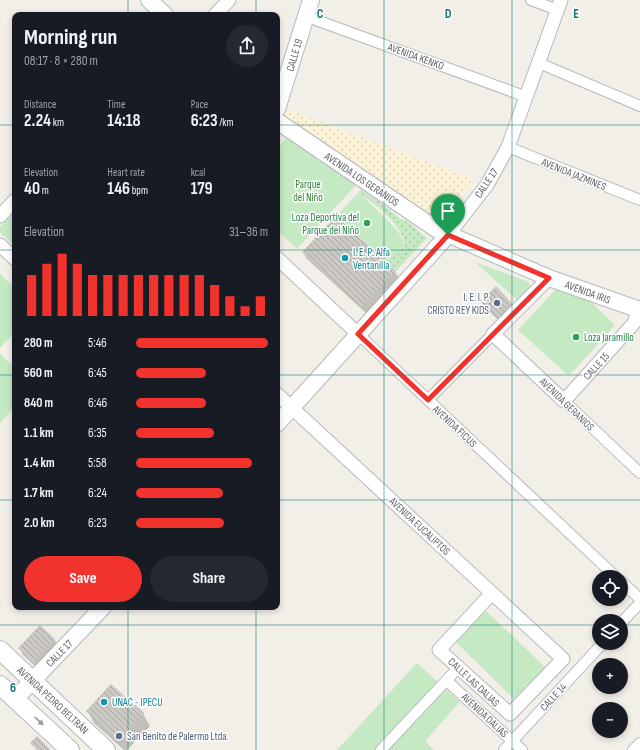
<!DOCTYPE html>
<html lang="en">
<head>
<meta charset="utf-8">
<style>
  body { margin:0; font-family:"Sofia Sans Condensed",sans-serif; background:#242831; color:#f1f3f6; height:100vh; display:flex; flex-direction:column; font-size:15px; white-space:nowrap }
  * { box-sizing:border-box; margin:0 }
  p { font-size:13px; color:#9ea1a6 }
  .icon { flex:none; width:22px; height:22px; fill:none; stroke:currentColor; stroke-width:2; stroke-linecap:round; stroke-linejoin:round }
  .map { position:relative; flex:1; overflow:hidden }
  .panel { position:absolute; left:12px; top:12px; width:268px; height:598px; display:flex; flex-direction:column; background:#171b24; border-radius:8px; box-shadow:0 2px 6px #0003 }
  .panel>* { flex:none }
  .fabs { position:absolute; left:592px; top:570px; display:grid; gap:8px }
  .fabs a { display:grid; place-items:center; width:36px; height:36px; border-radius:50%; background:#171b24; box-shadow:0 2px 6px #0003; font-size:20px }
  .pin { position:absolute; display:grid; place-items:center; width:34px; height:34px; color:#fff; margin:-41px -17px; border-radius:50% 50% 50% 0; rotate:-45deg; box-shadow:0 0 4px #0007 }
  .pin .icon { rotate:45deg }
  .round { display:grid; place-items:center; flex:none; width:42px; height:42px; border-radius:21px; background:#242831 }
  .overview { display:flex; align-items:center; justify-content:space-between; height:68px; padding:0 12px }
  h1 { font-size:22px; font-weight:700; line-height:30px }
  .metrics { display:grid; grid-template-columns:repeat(3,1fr); gap:6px; height:68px; padding:4px 12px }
  .metrics div { display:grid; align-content:center }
  .metrics b { font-size:17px; font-weight:700 }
  .metrics small { font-size:11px; font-weight:400 }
  .metrics p { font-size:11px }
  .chart { height:112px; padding:8px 12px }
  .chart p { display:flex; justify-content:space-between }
  .chart svg { width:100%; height:72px; margin-top:4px; stroke:#f2322d; stroke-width:6 }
  .primary-button { display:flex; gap:8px; margin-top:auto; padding:8px 12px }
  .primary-button a { flex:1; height:46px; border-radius:24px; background:#f2322d; color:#fff; font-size:16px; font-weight:700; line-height:46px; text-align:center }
  .primary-button a+a { background:#242831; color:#f1f3f6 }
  ul { padding:0 12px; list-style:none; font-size:13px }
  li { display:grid; grid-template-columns:64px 48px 1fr; align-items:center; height:30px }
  li i { height:10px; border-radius:5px; background:#f2322d }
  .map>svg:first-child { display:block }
  .grass { fill:url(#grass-dots) }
  .sand { fill:url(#sand-dots) }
  .park { fill:#c5e9c3 }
  .shadow { fill:#0003 }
  .building { fill:url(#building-back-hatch) }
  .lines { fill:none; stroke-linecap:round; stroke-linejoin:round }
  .pedestrian-casing { stroke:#b5b8bc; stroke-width:12 }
  .minor-casing { stroke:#b5b8bc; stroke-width:15 }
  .tertiary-casing { stroke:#b5b8bc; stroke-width:18 }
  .secondary-casing { stroke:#b6babf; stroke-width:20 }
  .pedestrian { stroke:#fff; stroke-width:10 }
  .minor { stroke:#fff; stroke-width:13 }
  .tertiary { stroke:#fff; stroke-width:16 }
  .secondary { stroke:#fff; stroke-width:18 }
  .oneway { fill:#979a9d }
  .route-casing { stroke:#fff; stroke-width:8 }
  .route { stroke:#f2322d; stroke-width:5 }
  .grid { fill:none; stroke:#0f766e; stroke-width:1; stroke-opacity:0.55 }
  .leisure-dot { fill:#2e9e5b; stroke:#fff; stroke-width:1.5 }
  .culture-dot { fill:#0f9aa8; stroke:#fff; stroke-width:1.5 }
  .service-dot { fill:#5c6f8a; stroke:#fff; stroke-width:1.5 }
  .labels { text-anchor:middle; stroke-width:3; stroke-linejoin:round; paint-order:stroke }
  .street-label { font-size:11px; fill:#5f6368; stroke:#fff }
  .park-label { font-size:11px; fill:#318530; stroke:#fff }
  .leisure-label { font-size:11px; fill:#27864d; stroke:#fff; text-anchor:end }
  .culture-label { font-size:11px; fill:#0d838f; stroke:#fff; text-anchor:start }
  .service-label { font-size:11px; fill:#4e5e75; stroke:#fff; text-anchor:end }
  .grid-label { font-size:13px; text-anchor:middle; font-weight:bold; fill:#0f766e; stroke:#fff; stroke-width:3; stroke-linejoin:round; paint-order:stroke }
</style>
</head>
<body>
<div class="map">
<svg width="640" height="750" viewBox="0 0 640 750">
  <defs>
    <pattern id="grass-dots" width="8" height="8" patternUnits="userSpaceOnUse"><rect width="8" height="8" fill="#c5e9c3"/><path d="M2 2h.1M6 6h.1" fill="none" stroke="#a3c0a2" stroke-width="1.8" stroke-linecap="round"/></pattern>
    <pattern id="sand-dots" width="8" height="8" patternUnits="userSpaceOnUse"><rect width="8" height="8" fill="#fcf2d7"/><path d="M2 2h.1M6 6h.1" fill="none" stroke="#dad2bb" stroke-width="1.8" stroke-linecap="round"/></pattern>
    <pattern id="building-back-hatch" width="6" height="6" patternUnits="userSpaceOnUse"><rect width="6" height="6" fill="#ccc9c4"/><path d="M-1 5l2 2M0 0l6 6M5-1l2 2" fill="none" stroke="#a9a7a3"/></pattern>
  </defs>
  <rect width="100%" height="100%" fill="#f1efe8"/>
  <path class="grass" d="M360,189L378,201L401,219L408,222L427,238L396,271L388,263L405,246C403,224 375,205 359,192Z"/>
  <path class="sand" d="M279,106L474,179L456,205L448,198L433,220L280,113Z"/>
  <path class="park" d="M287,137L356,185L297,249L277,230V149Z
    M359,192L398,231L405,245L388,264L336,216Z
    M15,212V246L0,233V227Z
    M475,262L529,282L530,287L517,300Z
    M0,274L15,288V332L0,348Z
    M556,289L591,302L615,325L569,376L518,330Z
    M0,354L15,368V407L0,423Z
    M485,610L545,667L514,699L455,641Z
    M417,663L460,702L425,741L434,750H337Z"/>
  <path class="shadow" d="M336,217L395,272L399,278L366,313L307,259L303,252Z
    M496,287L512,304L515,311L502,324L486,308L482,302Z
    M54,639L58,646L37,668L23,655L20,648Z
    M88,711L143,714L150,726L127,750H124L94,723Z"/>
  <path class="building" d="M336,216L396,271L361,307L302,252Z
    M496,286L512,303L497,318L481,302Z
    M40,625L55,639L33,662L18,648Z
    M111,684L144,713L119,740L86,711Z
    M37,736L51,750H37L30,743Z"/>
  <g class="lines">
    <defs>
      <path id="pedestrian" d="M531,0L558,10
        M305,16L527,97
        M539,63L640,106
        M508,147L640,200
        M358,334L616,577
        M428,400L493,334
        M564,401L640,473
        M621,581L640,599
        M621,623L640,603
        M447,681L522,750
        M381,750L458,668
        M504,750L603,643
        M633,750L640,743"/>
      <path id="minor" d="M215,15L229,0
        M0,216L15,200
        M448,235L487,185L508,147L561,0
        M0,245L15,259
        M277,258L358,334
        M549,278L493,334L564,401L634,323L639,310
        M277,394L563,659L510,714L439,650L492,593"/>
      <path id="tertiary" d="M149,0L165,15
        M277,109L311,0
        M277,121L436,229L549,278L640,310
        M277,424L448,235
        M15,699L103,607"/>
      <path id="secondary" d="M0,650L106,750
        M0,685L70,750"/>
    </defs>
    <use href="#pedestrian" class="pedestrian-casing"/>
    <use href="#minor" class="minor-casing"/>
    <use href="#tertiary" class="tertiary-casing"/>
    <use href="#secondary" class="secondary-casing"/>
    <use href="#pedestrian" class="pedestrian"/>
    <use href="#minor" class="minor"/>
    <use href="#tertiary" class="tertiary"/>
    <use href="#secondary" class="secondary"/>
  </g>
  <defs><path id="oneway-solid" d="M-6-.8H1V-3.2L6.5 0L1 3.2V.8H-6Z"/></defs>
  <use class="oneway" href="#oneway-solid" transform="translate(39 721) rotate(43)"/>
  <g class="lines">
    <defs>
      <path id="route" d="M448,235L549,278L428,400L358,334Z"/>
    </defs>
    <use href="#route" class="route-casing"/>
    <use href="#route" class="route"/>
  </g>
  <path class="grid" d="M128,0V15M256,0V15M384,0V750M512,0V750M0,125H15M277,125H640M0,250H15M277,250H640M0,375H15M277,375H640M0,500H15M277,500H640M128,607V750M256,607V750M0,625H599M621,625H640"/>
  <g class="leisure-dot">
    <circle cx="367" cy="223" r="4"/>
    <circle cx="576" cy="337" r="4"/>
  </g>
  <g class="culture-dot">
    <circle cx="345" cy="258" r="4"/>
    <circle cx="104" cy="702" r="4"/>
  </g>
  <g class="service-dot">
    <circle cx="497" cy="303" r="4"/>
    <circle cx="119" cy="736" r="4"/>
  </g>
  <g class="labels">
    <g class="street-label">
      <text transform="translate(294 55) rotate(-74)" y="4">CALLE 19</text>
      <text transform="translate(416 56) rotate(20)" y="4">AVENIDA KENKO</text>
      <text transform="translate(574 174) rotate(22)" y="4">AVENIDA JAZMINES</text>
      <text transform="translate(362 179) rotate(34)" y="4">AVENIDA LOS GERANIOS</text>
      <text transform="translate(486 183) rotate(-56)" y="4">CALLE 17</text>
      <text transform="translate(588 292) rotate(20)" y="4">AVENIDA IRIS</text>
      <text transform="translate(596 366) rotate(-48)" y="4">CALLE 15</text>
      <text transform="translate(567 404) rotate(44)" y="4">AVENIDA GERANIOS</text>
      <text transform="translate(455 426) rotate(43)" y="4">AVENIDA FICUS</text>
      <text transform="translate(420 526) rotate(43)" y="4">AVENIDA EUCALIPTOS</text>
      <text transform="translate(59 653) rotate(-46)" y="4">CALLE 17</text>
      <text transform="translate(474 682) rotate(43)" y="4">CALLE LAS DALIAS</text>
      <text transform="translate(553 697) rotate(-47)" y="4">CALLE 14</text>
      <text transform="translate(53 700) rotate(43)" y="4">AVENIDA PEDRO BELTRÁN</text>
      <text transform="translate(485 715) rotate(43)" y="4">AVENIDA DALIAS</text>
    </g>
    <g class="park-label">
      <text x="308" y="188">Parque<tspan x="308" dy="13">del Niño</tspan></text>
    </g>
    <g class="leisure-label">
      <text x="359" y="221">Loza Deportiva del<tspan x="359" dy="13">Parque del Niño</tspan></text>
      <text x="584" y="341" text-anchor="start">Loza Jaramillo</text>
    </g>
    <g class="culture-label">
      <text x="353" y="256">I. E. P: Alfa<tspan x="353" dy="13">Ventanilla</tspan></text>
      <text x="112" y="706">UNAC - IPECU</text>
    </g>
    <g class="service-label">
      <text x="489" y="301">I. E. I. P.<tspan x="489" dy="13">CRISTO REY KIDS</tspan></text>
      <text x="127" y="740" text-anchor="start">San Benito de Palermo Ltda.</text>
    </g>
  </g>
  <g class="grid-label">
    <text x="320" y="18">C</text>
    <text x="448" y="18">D</text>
    <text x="576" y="18">E</text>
    <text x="13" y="692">6</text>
  </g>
</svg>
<div class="fabs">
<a><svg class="icon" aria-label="locate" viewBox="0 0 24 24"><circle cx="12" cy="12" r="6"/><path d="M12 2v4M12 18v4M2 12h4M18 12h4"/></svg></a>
<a><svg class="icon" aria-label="layers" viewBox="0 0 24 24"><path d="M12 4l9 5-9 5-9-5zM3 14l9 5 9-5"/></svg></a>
<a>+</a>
<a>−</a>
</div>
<div class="pin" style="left:448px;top:235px;background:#1e9e55"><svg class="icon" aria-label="arrive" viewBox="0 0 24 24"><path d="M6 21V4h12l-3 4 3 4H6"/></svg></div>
<section class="panel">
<div class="overview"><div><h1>Morning run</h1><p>08:17 · 8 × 280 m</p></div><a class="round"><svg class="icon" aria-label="share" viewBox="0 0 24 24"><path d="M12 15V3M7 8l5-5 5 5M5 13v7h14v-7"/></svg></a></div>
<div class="metrics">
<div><p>Distance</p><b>2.24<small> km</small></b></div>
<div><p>Time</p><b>14:18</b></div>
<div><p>Pace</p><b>6:23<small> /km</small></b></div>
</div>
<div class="metrics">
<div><p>Elevation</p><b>40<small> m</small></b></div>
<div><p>Heart rate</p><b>146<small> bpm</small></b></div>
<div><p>kcal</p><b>179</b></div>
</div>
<div class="chart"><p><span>Elevation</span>31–36 m</p>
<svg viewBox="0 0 160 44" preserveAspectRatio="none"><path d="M5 44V19M15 44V12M25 44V6M35 44V12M45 44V19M55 44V19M65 44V19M75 44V19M85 44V19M95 44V19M105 44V19M115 44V19M125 44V25M135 44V32M145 44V38M155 44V32"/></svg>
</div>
<ul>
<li><b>280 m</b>5:46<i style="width:100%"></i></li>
<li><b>560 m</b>6:45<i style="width:53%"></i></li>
<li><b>840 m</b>6:46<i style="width:53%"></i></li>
<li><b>1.1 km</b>6:35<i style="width:59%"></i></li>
<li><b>1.4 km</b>5:58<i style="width:88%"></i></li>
<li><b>1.7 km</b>6:24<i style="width:66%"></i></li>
<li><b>2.0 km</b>6:23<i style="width:67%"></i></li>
</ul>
<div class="primary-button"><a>Save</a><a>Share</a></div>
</section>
</div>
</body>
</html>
